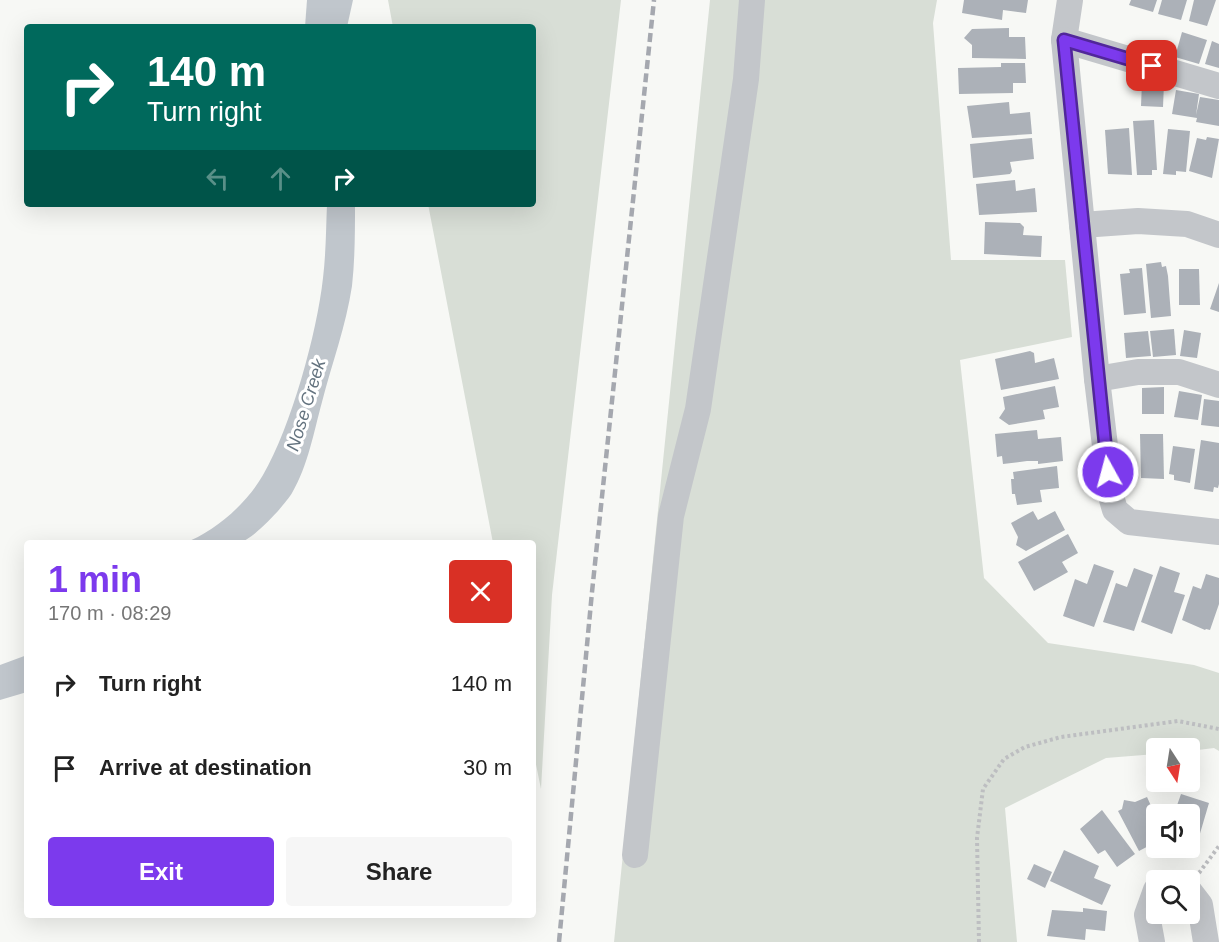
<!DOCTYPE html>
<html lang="en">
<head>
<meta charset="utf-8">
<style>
  :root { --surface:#fff; --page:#f6f6f6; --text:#222; --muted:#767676; --accent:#7c3aed }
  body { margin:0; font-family:Helvetica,sans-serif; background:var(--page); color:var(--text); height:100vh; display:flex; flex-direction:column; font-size:22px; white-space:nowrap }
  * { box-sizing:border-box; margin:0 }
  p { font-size:20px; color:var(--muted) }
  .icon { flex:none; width:33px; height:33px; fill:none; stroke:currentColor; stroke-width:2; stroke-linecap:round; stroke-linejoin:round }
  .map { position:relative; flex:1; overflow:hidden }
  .sheet { position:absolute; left:24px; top:540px; width:512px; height:378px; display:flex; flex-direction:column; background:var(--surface); border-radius:6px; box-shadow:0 6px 24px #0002 }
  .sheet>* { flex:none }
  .banner { position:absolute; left:24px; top:24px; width:512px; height:183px; border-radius:6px; box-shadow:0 6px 24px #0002; background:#00695c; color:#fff; overflow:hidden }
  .needle { width:39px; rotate:168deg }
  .controls { position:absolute; left:1146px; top:738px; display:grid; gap:12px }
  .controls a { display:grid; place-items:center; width:54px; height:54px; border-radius:6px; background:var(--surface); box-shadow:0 6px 24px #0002; font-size:30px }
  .pin { position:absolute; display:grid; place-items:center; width:51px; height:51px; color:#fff; margin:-26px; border-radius:12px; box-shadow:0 3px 9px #0006 }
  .me { position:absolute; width:66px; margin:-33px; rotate:353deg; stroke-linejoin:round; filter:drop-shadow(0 0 4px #0008) }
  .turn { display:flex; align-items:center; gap:21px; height:126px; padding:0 24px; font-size:27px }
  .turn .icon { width:78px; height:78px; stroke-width:2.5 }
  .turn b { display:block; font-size:42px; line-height:51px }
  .lanes { display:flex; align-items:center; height:57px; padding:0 24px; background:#0003; justify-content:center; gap:30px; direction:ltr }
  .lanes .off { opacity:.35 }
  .round { display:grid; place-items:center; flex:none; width:63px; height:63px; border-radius:6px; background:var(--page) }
  .overview { display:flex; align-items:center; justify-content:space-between; height:102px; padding:0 24px }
  h1 { font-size:36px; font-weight:600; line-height:45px; color:var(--accent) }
  .primary-button { display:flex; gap:12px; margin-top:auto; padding:12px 24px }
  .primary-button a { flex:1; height:69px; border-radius:6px; background:var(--accent); color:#fff; font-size:24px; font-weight:600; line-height:69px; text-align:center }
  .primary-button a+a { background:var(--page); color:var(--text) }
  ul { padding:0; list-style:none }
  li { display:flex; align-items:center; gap:18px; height:84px; padding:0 24px }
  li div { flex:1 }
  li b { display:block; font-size:22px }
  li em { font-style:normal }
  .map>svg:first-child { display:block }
  .green { fill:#d8ded6 }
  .water { fill:#c0c6cc }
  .building { fill:#acb1b8 }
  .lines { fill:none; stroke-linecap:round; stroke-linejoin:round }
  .path { stroke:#bdbec1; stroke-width:4; stroke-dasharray:3 3; stroke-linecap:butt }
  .minor { stroke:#c3c6ca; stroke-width:26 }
  .rail { stroke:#a5a8af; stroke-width:4.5; stroke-dasharray:9 4.5; stroke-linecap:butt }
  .route-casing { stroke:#51269a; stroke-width:15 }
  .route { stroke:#7c3aed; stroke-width:10 }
  .labels { text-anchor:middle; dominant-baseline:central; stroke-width:6; stroke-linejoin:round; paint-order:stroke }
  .water-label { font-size:18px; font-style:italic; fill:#64737f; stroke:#fff }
</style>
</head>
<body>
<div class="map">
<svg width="1219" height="942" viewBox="0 0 1219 942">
  <rect width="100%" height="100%" fill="#f7f8f5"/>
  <!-- green -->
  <g class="green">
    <polygon points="388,0 621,0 552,595 541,789 532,745 532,543 493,543 428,204 532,204 532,27 393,27"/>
    <polygon points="710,0 937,0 933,23 951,260 1065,260 1072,337 960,360 984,578 1048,643 1194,665 1219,673 1219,751 1214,748 1190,751 1190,748 1156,748 1156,754 1106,758 1005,808 1017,942 614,942"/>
  </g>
  <!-- water -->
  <g class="water">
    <polygon points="307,0 353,0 347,27 305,27"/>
    <path d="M327,204H355C355,231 355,259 352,286C346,326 332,363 322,402C314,431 308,466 292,493C284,506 254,539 239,543C225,547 200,543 184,543C215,532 247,503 263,475C291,427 317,333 323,278C326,253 326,228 327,204Z"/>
    <polygon points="27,655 27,692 0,700 0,665"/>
  </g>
  <!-- building -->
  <g class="building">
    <polygon points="964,0 1028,0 1026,13 1003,10 1002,20 962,13"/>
    <polygon points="1131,0 1157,0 1153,12 1129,5"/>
    <polygon points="1162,0 1187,0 1181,20 1158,14"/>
    <polygon points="1194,0 1216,0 1207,26 1189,21"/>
    <polygon points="1009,28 1009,37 1025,37 1026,59 972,58 972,45 964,38 972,29"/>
    <polygon points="1182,32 1207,40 1199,64 1175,57"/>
    <polygon points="1212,41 1219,44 1219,68 1205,64"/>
    <polygon points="1001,63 1025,63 1026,83 1013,83 1013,93 959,94 958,68 1001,67"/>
    <polygon points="1142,82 1164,83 1163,107 1141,106"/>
    <polygon points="1176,90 1199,94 1196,115 1200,97 1219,100 1219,126 1196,122 1197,118 1172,114"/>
    <polygon points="1009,102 1010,114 1030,112 1032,134 972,138 967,106"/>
    <polygon points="1154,120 1157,170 1152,170 1152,175 1137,175 1133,121"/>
    <polygon points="1129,128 1132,175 1108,174 1105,130"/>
    <polygon points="1168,129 1190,131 1186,172 1176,171 1176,175 1163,174"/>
    <polygon points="1207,137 1219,139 1212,178 1189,171 1197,138 1206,140"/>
    <polygon points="1032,138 1034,159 1010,162 1012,171 1010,174 973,178 970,144"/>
    <polygon points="1015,180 1016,191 1035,188 1037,212 979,215 976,184"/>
    <polygon points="985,222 1020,223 1024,227 1023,235 1042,236 1041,257 984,254"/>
    <polygon points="1161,262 1162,267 1166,266 1168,276 1171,316 1151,318 1146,264"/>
    <polygon points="1142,268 1146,313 1124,315 1120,274 1130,273 1129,269"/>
    <polygon points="1179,269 1199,269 1200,305 1179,305"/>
    <polygon points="1219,283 1219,312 1210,309"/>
    <polygon points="1174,329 1176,355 1153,357 1150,331"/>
    <polygon points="1184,330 1201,333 1197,358 1180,356"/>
    <polygon points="1148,331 1151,356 1126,358 1124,333"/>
    <polygon points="1030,351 1034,353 1035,363 1054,358 1059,379 1001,390 995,359"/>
    <polygon points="1055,386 1059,407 1043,410 1045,419 1009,425 999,418 1005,409 1003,397"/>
    <polygon points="1164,387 1164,414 1142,414 1142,388"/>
    <polygon points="1179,391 1202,395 1198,420 1174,417"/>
    <polygon points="1204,399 1219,401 1219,427 1201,425"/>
    <polygon points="1037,430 1038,439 1061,437 1063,461 1038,464 1038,461 1027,461 1003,464 1002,456 997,457 995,434"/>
    <polygon points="1140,434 1163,434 1164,479 1141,478"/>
    <polygon points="1201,440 1219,443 1219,484 1218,488 1214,487 1213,492 1194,489"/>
    <polygon points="1173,446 1195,449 1190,483 1174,480 1174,475 1169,474"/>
    <polygon points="1057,466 1059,488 1040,490 1042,502 1017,505 1015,494 1012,494 1011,479 1014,479 1013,472"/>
    <polygon points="1033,511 1038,520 1055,511 1065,530 1026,551 1016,545 1018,537 1011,523"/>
    <polygon points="1068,534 1078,553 1062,562 1068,572 1034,591 1018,562"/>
    <polygon points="1094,564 1114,571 1094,627 1063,616 1075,579 1087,584"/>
    <polygon points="1160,566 1180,573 1174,592 1185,595 1172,634 1141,622"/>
    <polygon points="1134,568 1153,575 1134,631 1103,622 1116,583 1127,587"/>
    <polygon points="1206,574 1219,578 1219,604 1210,630 1206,629 1205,630 1182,620 1193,586 1201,589"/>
    <polygon points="1181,794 1209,803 1196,847 1190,845 1190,814 1174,814"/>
    <polygon points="1147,797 1156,817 1156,821 1150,824 1156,842 1139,851 1118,811 1122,809 1124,800 1135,802"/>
    <polygon points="1102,810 1135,854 1117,867 1105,850 1098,854 1080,829"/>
    <polygon points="1064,850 1099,866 1094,878 1111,885 1102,905 1050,881"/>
    <polygon points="1034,864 1052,872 1045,888 1027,879"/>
    <polygon points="1083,908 1107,911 1105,931 1086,929 1085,940 1047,936 1052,910 1083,912"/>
  </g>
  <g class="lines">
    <!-- path -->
    <g class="path">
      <polyline points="1199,873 1219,846"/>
      <polyline points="979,942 977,838 983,789 1004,759 1025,747 1061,737 1178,721 1219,729"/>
    </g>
    <!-- minor -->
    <g class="minor">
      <polyline points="1070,0 1064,40 1097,379 1111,496 1115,510 1129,522 1219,532"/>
      <polyline points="1064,40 1219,86"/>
      <polyline points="1082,225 1138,221 1187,224 1219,235"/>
      <polyline points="1097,379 1138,372 1179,372 1219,385"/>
      <polyline points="635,855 671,516 698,409 746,79 752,0"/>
      <polyline points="1190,892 1200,905 1206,942"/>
      <polyline points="1152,942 1147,915 1156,890"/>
    </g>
    <!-- rail -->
    <polyline class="rail" points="559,942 592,592 654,0"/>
  </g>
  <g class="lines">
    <!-- route casing -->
    <g class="route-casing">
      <polyline id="route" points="1108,472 1064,40 1152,66"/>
    </g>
    <!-- route -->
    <use href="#route" class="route"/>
  </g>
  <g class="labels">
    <!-- water labels -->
    <g class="water-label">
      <text transform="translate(306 405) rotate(-73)">Nose Creek</text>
    </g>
  </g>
</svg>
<div class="controls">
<a><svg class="needle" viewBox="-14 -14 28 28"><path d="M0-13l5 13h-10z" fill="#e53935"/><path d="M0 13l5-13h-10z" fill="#767676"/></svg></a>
<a><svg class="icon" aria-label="sound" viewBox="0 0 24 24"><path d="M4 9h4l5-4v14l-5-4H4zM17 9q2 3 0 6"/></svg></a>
<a><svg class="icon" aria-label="search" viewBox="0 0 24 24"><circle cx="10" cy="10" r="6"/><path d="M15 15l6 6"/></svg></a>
</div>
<div class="pin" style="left:1152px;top:66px;background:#d93025"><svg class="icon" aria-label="arrive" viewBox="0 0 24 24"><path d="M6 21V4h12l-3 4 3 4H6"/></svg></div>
<svg class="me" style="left:1108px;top:472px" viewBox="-20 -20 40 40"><circle r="17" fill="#7c3aed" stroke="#fff" stroke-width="3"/><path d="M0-11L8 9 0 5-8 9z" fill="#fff"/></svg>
<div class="banner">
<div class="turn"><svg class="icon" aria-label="right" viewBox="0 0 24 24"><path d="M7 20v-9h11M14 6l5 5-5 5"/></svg><div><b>140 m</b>Turn right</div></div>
<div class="lanes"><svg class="icon off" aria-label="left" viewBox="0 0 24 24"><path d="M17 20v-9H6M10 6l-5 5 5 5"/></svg><svg class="icon off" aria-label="ahead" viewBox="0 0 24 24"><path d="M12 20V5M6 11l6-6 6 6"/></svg><svg class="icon" aria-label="right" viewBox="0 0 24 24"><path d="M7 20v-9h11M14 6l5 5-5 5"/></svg></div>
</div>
<section class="sheet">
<div class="overview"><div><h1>1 min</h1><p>170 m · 08:29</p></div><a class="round" style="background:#d93025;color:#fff"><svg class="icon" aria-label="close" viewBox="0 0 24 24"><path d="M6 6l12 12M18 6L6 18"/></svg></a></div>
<ul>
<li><svg class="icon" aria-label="right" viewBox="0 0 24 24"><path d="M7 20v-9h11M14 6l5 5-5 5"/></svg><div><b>Turn right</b></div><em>140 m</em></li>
<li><svg class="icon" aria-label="arrive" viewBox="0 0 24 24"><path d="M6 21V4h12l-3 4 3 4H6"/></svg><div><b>Arrive at destination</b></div><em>30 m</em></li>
</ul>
<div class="primary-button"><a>Exit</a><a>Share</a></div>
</section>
</div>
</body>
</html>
